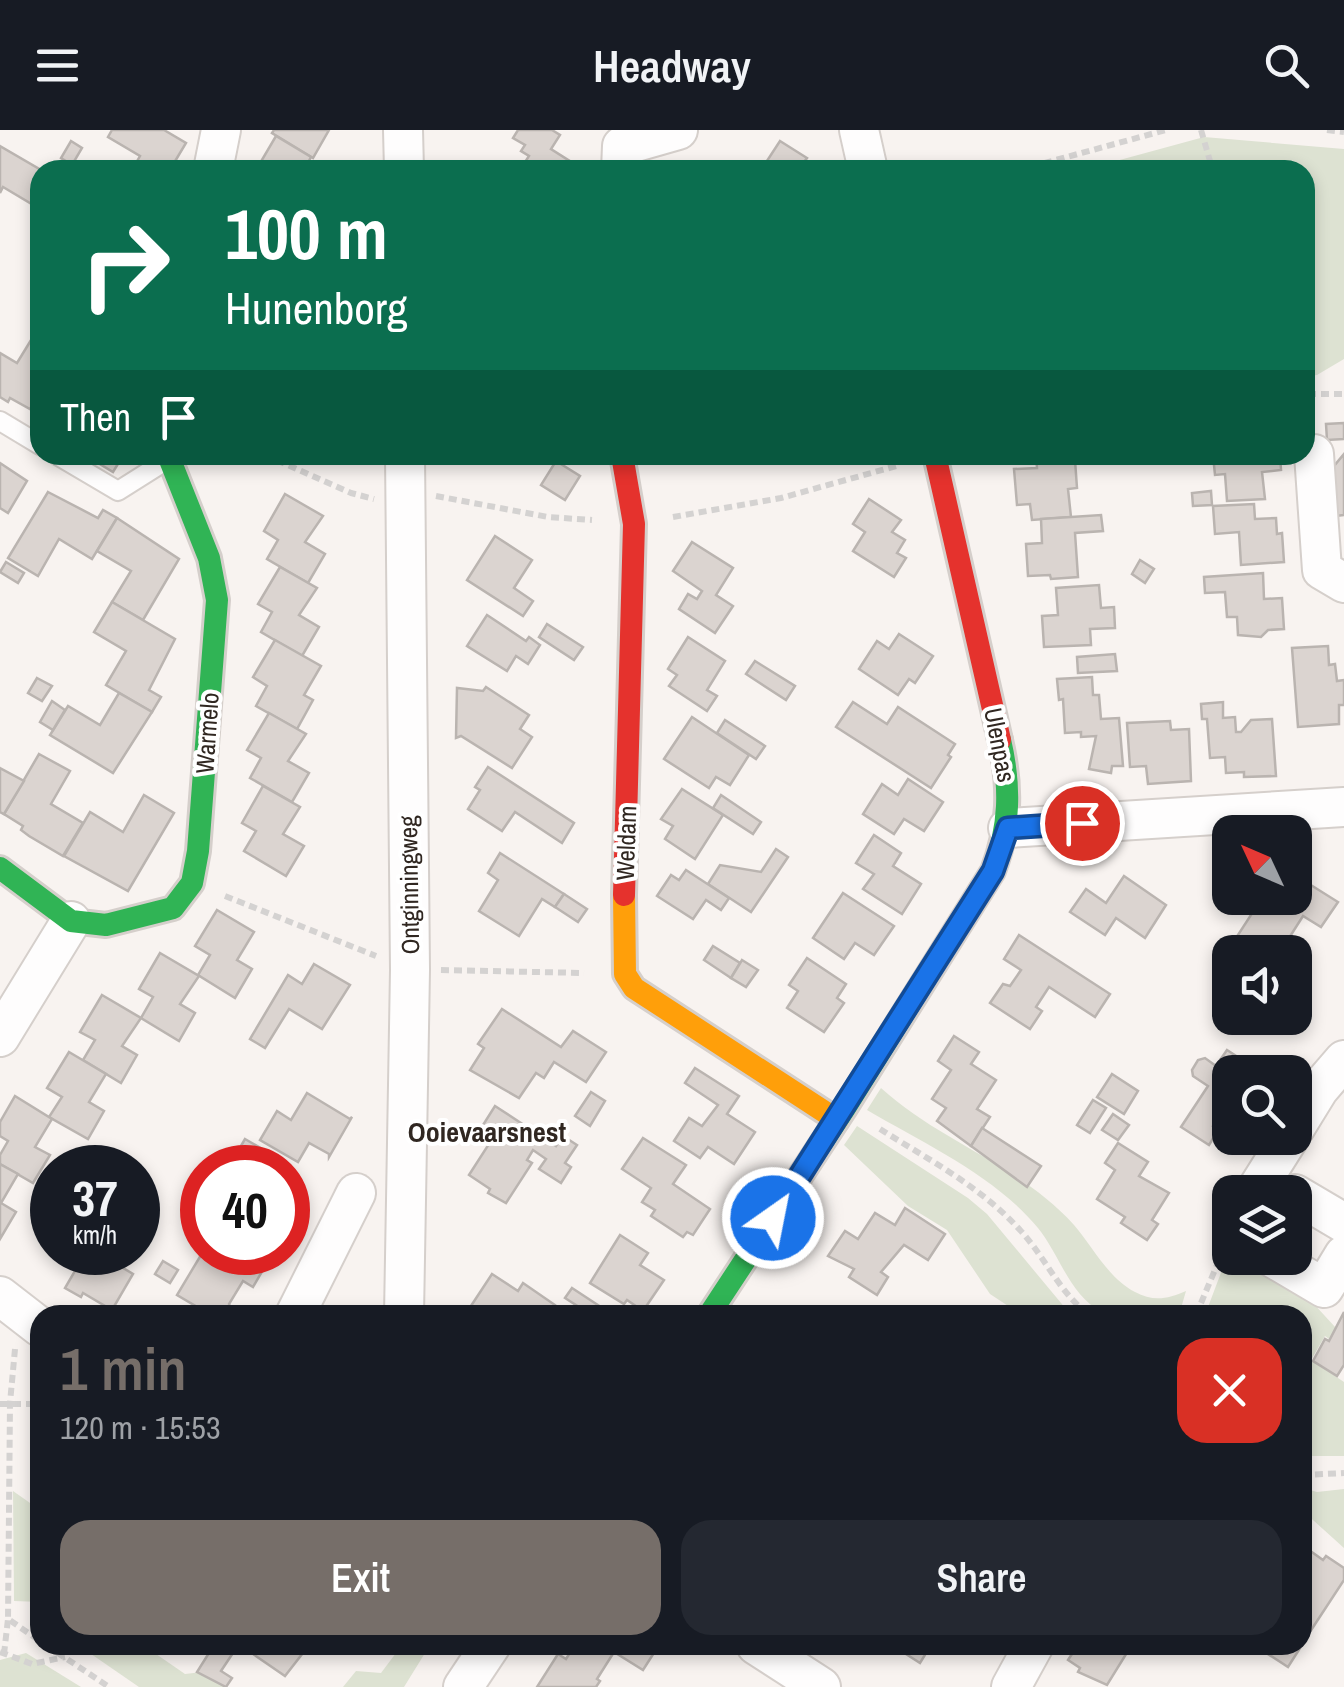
<!DOCTYPE html>
<html lang="en">
<head>
<meta charset="utf-8">
<style>
  :root { --surface:#171b24; --page:#242831; --text:#f1f3f6; --muted:#9ea1a6; --accent:#766e69 }
  body { margin:0; font-family:"Archivo Narrow",sans-serif; background:var(--page); color:var(--text); height:100vh; display:flex; flex-direction:column; font-size:38px; white-space:nowrap }
  * { box-sizing:border-box; margin:0 }
  p { font-size:32px; color:var(--muted) }
  .icon { flex:none; width:55px; height:55px; fill:none; stroke:currentColor; stroke-width:2; stroke-linecap:round; stroke-linejoin:round }
  .map { position:relative; flex:1; overflow:hidden }
  .side { position:absolute; left:30px; top:1175px; width:1282px; height:350px; display:flex; flex-direction:column; background:var(--surface); border-radius:30px; box-shadow:0 5px 15px #0003 }
  .side>* { flex:none }
  .banner { position:absolute; left:30px; top:30px; width:1285px; height:305px; border-radius:30px; box-shadow:0 5px 15px #0003; background:#0b6e4f; color:#fff; overflow:hidden }
  .needle { width:65px; rotate:314deg }
  .fabs { position:absolute; left:1212px; top:685px; display:grid; gap:20px }
  .fabs a { display:grid; place-items:center; width:100px; height:100px; border-radius:20px; background:var(--surface); box-shadow:0 5px 15px #0003; font-size:50px }
  .speed { position:absolute; left:30px; top:1015px; display:flex; gap:20px; font-size:50px; font-weight:700; text-align:center }
  .speed>* { display:grid; place-content:center; width:130px; height:130px; border-radius:50%; background:var(--surface); box-shadow:0 5px 15px #0003; line-height:1 }
  .speed small { font-size:25px; font-weight:400 }
  .speed .limit { border:15px solid #d22; background:#fff; color:#111 }
  .pin { position:absolute; display:grid; place-items:center; width:85px; height:85px; color:#fff; margin:-42px; border:5px solid #fff; border-radius:50%; box-shadow:0 2px 10px #0007 }
  .me { position:absolute; width:110px; margin:-55px; rotate:33deg; stroke-linejoin:round; filter:drop-shadow(0 0 8px #0008) }
  .turn { display:flex; align-items:center; gap:35px; height:210px; padding:0 30px; font-size:45px }
  .turn .icon { width:130px; height:130px; stroke-width:2.5 }
  .turn b { display:block; font-size:70px; line-height:85px }
  .then { display:flex; align-items:center; height:95px; padding:0 30px; background:#0003; gap:20px; font-size:38px }
  .round { display:grid; place-items:center; flex:none; width:105px; height:105px; border-radius:30px; background:var(--page) }
  .overview { display:flex; align-items:center; justify-content:space-between; height:170px; padding:0 30px }
  h1 { font-size:60px; font-weight:600; line-height:75px; color:var(--accent) }
  .button { display:flex; gap:20px; margin-top:auto; padding:20px 30px }
  .button a { flex:1; height:115px; border-radius:30px; background:var(--accent); color:#fff; font-size:40px; font-weight:600; line-height:115px; text-align:center }
  .button a+a { background:var(--page); color:var(--text) }
  header { display:flex; justify-content:space-between; align-items:center; height:130px; padding:0 30px; background:var(--surface); font-size:45px; font-weight:600 }
  .map>svg:first-child { display:block }
  .green { fill:#dde2d2 }
  .building { fill:#dbd4d0; stroke:#bab4b0; stroke-width:2.5 }
  .lines { fill:none; stroke-linecap:round; stroke-linejoin:round }
  .lane-casing { stroke:#d5cfcb; stroke-width:22 }
  .street-casing { stroke:#d5cfcb; stroke-width:42 }
  .fast-casing { stroke:#d5cfcb; stroke-width:28 }
  .slow-casing { stroke:#d5cfcb; stroke-width:28 }
  .jam-casing { stroke:#d5cfcb; stroke-width:28 }
  .path { stroke:#d4d2d1; stroke-width:6; stroke-dasharray:8 5; stroke-linecap:butt }
  .lane { stroke:#fefdfd; stroke-width:18 }
  .street { stroke:#fefdfd; stroke-width:38 }
  .fast { stroke:#30b455; stroke-width:22 }
  .slow { stroke:#ff9f0a; stroke-width:22 }
  .jam { stroke:#e5322d; stroke-width:22 }
  .route-casing { stroke:#114b97; stroke-width:25 }
  .route { stroke:#1a73e8; stroke-width:18 }
  .labels { text-anchor:middle; dominant-baseline:central; stroke-width:8; stroke-linejoin:round; paint-order:stroke }
  .street-label { font-size:25px; fill:#302721; stroke:#fff }
  .neighbourhood-label { font-size:28px; font-weight:bold; fill:#302721; stroke:#fff }
</style>
</head>
<body>
<header><svg class="icon" aria-label="menu" viewBox="0 0 24 24"><path d="M4 6h16M4 12h16M4 18h16"/></svg>Headway<svg class="icon" aria-label="search" viewBox="0 0 24 24"><circle cx="10" cy="10" r="6"/><path d="M15 15l6 6"/></svg></header>
<div class="map">
<svg width="1344" height="1557" viewBox="0 0 1344 1557">
  <rect width="100%" height="100%" fill="#f8f3f0"/>
  <!-- green -->
  <g class="green">
    <polygon points="1204,7 1344,19 1344,229 1317,245 1305,247 1305,40 1083,40"/>
    <path d="M881,958C940,1012 1019,1034 1074,1095C1093,1117 1108,1148 1135,1162C1153,1172 1168,1169 1186,1161L1179,1185C1162,1185 1116,1190 1103,1183C1069,1165 1060,1125 1038,1098C994,1045 925,1014 867,980Z"/>
    <polygon points="857,996 968,1068 987,1084 1071,1185 1022,1185 990,1164 947,1100 908,1076 844,1015"/>
    <polygon points="1232,1128 1242,1128 1301,1160 1336,1198 1329,1209 1325,1206 1311,1230 1344,1252 1344,1326 1303,1326 1302,1185 1205,1185 1222,1140"/>
    <polygon points="1303,1358 1317,1362 1344,1359 1344,1418 1303,1381"/>
    <polygon points="13,1361 40,1380 40,1472 14,1471"/>
    <polygon points="78,1515 143,1515 185,1544 202,1542 225,1557 139,1557"/>
    <polygon points="402,1515 430,1515 404,1557 343,1557 356,1541 381,1543"/>
    <polygon points="26,1523 81,1557 0,1557 0,1530"/>
  </g>
  <!-- building -->
  <g class="building">
    <polygon points="112,0 164,0 186,13 174,33 179,35 176,40 132,40 140,26 108,7"/>
    <polygon points="274,0 329,0 313,28 272,3"/>
    <polygon points="518,0 552,0 560,5 551,19 576,35 573,40 520,40 529,26 521,21 525,15 513,8"/>
    <polygon points="276,6 311,27 304,40 256,40"/>
    <polygon points="71,11 82,18 72,35 61,28"/>
    <polygon points="780,11 807,28 801,36 807,40 761,40"/>
    <polygon points="0,16 41,40 40,68 35,76 3,57 0,63"/>
    <polygon points="36,202 40,204 40,263 30,279 10,268 8,272 0,267 0,223 17,233"/>
    <polygon points="1344,293 1344,309 1327,310 1326,294"/>
    <polygon points="1344,324 1344,385 1335,386 1329,342"/>
    <polygon points="85,325 114,325 121,329 113,342"/>
    <polygon points="1036,325 1089,325 1090,328 1075,330 1077,358 1068,359 1071,387 1032,390 1030,374 1017,375 1014,339 1037,338"/>
    <polygon points="1213,325 1280,325 1281,340 1262,342 1265,369 1227,371 1225,344 1215,345"/>
    <polygon points="556,331 580,346 565,370 541,355"/>
    <polygon points="0,333 27,351 8,383 0,378"/>
    <polygon points="1211,361 1212,375 1193,376 1192,363"/>
    <polygon points="48,362 98,388 103,380 117,388 92,429 59,409 38,446 8,428"/>
    <polygon points="285,364 323,386 305,412 325,424 308,453 267,429 278,410 264,401"/>
    <polygon points="869,369 901,390 892,402 905,410 897,423 906,428 894,447 853,421 865,402 853,394"/>
    <polygon points="1254,374 1255,389 1276,388 1277,404 1282,403 1284,432 1241,435 1239,402 1215,404 1213,376"/>
    <polygon points="1101,385 1103,401 1075,403 1078,447 1051,449 1050,445 1028,446 1026,414 1042,413 1041,389"/>
    <polygon points="117,388 179,429 143,490 112,472 131,441 97,421"/>
    <polygon points="495,406 532,430 514,458 533,471 523,486 467,450"/>
    <polygon points="692,412 733,438 716,465 733,476 715,503 679,479 688,464 697,469 702,461 673,441"/>
    <polygon points="1140,430 1154,439 1145,453 1132,444"/>
    <polygon points="6,432 24,443 18,453 0,442"/>
    <polygon points="280,437 317,458 299,485 319,497 302,526 261,502 272,482 258,474"/>
    <polygon points="1263,443 1264,469 1282,468 1284,499 1268,500 1261,507 1238,505 1237,487 1227,487 1225,462 1205,463 1204,447"/>
    <polygon points="1099,455 1101,478 1114,477 1115,498 1090,499 1091,515 1044,517 1042,486 1058,485 1056,458"/>
    <polygon points="112,472 175,509 149,560 161,567 152,582 106,555 126,521 94,502"/>
    <polygon points="487,485 526,511 529,507 540,515 528,534 516,526 507,541 467,516"/>
    <polygon points="547,494 583,517 574,530 539,507"/>
    <polygon points="899,504 933,526 915,553 909,549 898,565 859,539 877,511 889,519"/>
    <polygon points="688,507 725,531 707,560 717,566 707,581 669,556 677,545 668,539"/>
    <polygon points="275,510 321,536 304,565 313,570 297,599 256,576 267,556 253,547"/>
    <polygon points="1328,516 1329,535 1335,534 1337,551 1344,550 1344,575 1339,575 1339,594 1298,597 1292,518"/>
    <polygon points="1115,524 1117,541 1078,543 1077,527"/>
    <polygon points="755,531 795,556 786,570 746,544"/>
    <polygon points="1092,547 1093,565 1099,565 1101,589 1119,588 1123,636 1112,636 1111,643 1089,639 1096,606 1081,607 1081,602 1065,603 1063,569 1059,570 1057,549"/>
    <polygon points="37,548 52,556 42,571 28,563"/>
    <polygon points="486,557 529,585 520,599 532,607 512,638 461,606 456,608 457,558 483,561"/>
    <polygon points="119,563 152,582 113,643 50,605 68,576 100,595"/>
    <polygon points="52,571 65,580 53,600 40,592"/>
    <polygon points="853,572 887,594 898,577 955,614 948,625 951,627 931,658 836,597"/>
    <polygon points="1223,572 1223,588 1235,587 1236,602 1241,602 1251,590 1272,589 1276,646 1244,647 1244,642 1226,643 1225,627 1210,628 1207,589 1202,589 1201,574"/>
    <polygon points="269,583 306,604 288,631 309,643 292,672 250,648 261,628 247,620"/>
    <polygon points="692,587 749,625 730,655 716,647 709,658 664,629"/>
    <polygon points="725,590 765,616 756,629 717,603"/>
    <polygon points="1170,591 1171,600 1189,599 1191,651 1148,654 1146,636 1130,637 1127,593"/>
    <polygon points="39,624 70,641 51,674 83,693 63,726 29,706 21,700 23,696 4,684"/>
    <polygon points="488,637 574,693 562,713 515,682 502,701 468,679 480,660 475,657"/>
    <polygon points="0,638 24,651 4,684 0,682"/>
    <polygon points="908,649 943,672 924,701 904,689 894,704 863,684 882,654 898,665"/>
    <polygon points="263,656 300,677 283,704 304,716 286,746 244,721 256,701 242,693"/>
    <polygon points="682,659 723,685 695,729 665,709 673,696 661,689"/>
    <polygon points="144,665 174,683 128,761 64,726 90,682 123,702"/>
    <polygon points="721,665 761,692 753,704 713,678"/>
    <polygon points="874,705 901,723 893,736 921,754 902,784 863,759 874,744 856,733"/>
    <polygon points="776,719 788,727 751,782 708,754 720,735 761,742"/>
    <polygon points="500,723 564,764 555,777 542,769 519,806 479,781 498,750 488,743"/>
    <polygon points="686,740 729,768 721,780 706,770 693,789 657,766 671,745 679,750"/>
    <polygon points="1124,746 1166,775 1145,808 1116,788 1105,805 1070,782 1086,759 1106,773"/>
    <polygon points="1306,752 1338,772 1321,797 1303,786 1289,808 1294,822 1252,822 1234,811 1262,768 1288,768 1294,771"/>
    <polygon points="843,763 894,796 874,825 855,813 844,829 813,808"/>
    <polygon points="564,764 587,779 578,792 555,777"/>
    <polygon points="217,780 254,802 237,830 252,839 235,868 198,845 210,825 195,816"/>
    <polygon points="1019,805 1110,864 1095,887 1049,857 1036,877 1042,881 1030,899 990,873 1003,854 1010,856 1021,840 1004,829"/>
    <polygon points="713,816 740,833 731,848 704,830"/>
    <polygon points="160,823 199,846 180,874 195,883 179,911 141,888 153,867 139,859"/>
    <polygon points="807,828 846,854 837,868 844,873 824,902 787,878 798,861 789,855"/>
    <polygon points="742,830 758,840 746,857 731,848"/>
    <polygon points="314,834 350,855 322,899 289,879 265,918 250,909 288,845 302,854"/>
    <polygon points="102,865 141,888 122,916 137,925 121,953 83,930 95,910 80,902"/>
    <polygon points="502,879 561,917 573,901 606,922 586,952 554,932 544,948 536,943 519,968 470,940 484,918 478,914"/>
    <polygon points="954,906 979,922 971,934 996,950 977,979 990,987 971,1016 937,991 946,978 932,969 951,940 938,931"/>
    <polygon points="1227,920 1261,942 1230,942 1230,970 1213,996 1219,999 1209,1015 1181,997 1208,956 1193,946 1192,940 1198,930 1205,928 1216,936"/>
    <polygon points="69,922 106,944 89,972 104,981 88,1009 49,987 62,967 47,958"/>
    <polygon points="695,938 739,966 727,984 755,1002 734,1034 708,1017 700,1028 674,1011 689,988 702,996 718,975 685,953"/>
    <polygon points="1112,944 1138,961 1124,984 1097,967"/>
    <polygon points="591,962 605,971 590,996 575,986"/>
    <polygon points="307,963 350,989 352,987 329,1027 329,1024 309,1013 298,1032 260,1010 277,981 291,990"/>
    <polygon points="15,966 52,989 35,1017 50,1025 33,1053 0,1034 0,1025 8,1011 0,1006 0,992"/>
    <polygon points="1093,970 1106,978 1090,1003 1077,995"/>
    <polygon points="495,976 556,1016 563,1006 577,1015 565,1033 571,1037 561,1053 539,1039 546,1029 533,1020 527,1030 532,1033 506,1073 488,1063 490,1059 469,1045 489,1014 476,1006"/>
    <polygon points="1113,984 1129,995 1118,1010 1102,1000"/>
    <polygon points="982,998 1041,1036 1027,1057 971,1016"/>
    <polygon points="643,1008 686,1035 673,1054 710,1079 693,1105 687,1102 683,1107 651,1086 655,1080 642,1072 651,1058 622,1039"/>
    <polygon points="245,1009 290,1035 288,1040 228,1038"/>
    <polygon points="1118,1013 1148,1032 1139,1046 1169,1063 1152,1090 1158,1094 1147,1110 1121,1093 1125,1087 1097,1069 1115,1040 1105,1033"/>
    <polygon points="0,1034 18,1044 1,1073 16,1082 0,1109"/>
    <polygon points="905,1078 945,1104 928,1130 904,1115 881,1142 888,1147 877,1165 849,1147 854,1139 828,1126 845,1101 858,1109 875,1083 895,1095"/>
    <polygon points="620,1105 648,1123 640,1135 664,1150 643,1181 627,1170 624,1174 590,1153"/>
    <polygon points="86,1122 97,1122 133,1144 112,1180 83,1163 81,1167 65,1158"/>
    <polygon points="241,1122 250,1122 267,1133 253,1157 243,1151 229,1174 234,1185 211,1185 177,1165 201,1125 229,1142"/>
    <polygon points="163,1131 178,1140 170,1153 155,1144"/>
    <polygon points="492,1144 518,1161 523,1153 555,1175 549,1185 480,1185 472,1180 465,1185"/>
    <polygon points="572,1158 613,1185 579,1185 582,1179 565,1168"/>
    <polygon points="1344,1182 1344,1235 1337,1246 1313,1231 1325,1209 1329,1211"/>
    <polygon points="1302,1415 1323,1430 1326,1426 1344,1438 1344,1450 1302,1514"/>
    <polygon points="214,1515 232,1515 235,1520 221,1541 232,1548 226,1557 197,1542"/>
    <polygon points="240,1515 306,1515 306,1519 285,1546"/>
    <polygon points="575,1515 659,1515 643,1540 614,1522 597,1549 600,1551 596,1557 537,1557 558,1524 566,1529"/>
    <polygon points="892,1515 931,1515 920,1533"/>
    <polygon points="1078,1515 1127,1515 1124,1519 1128,1521 1107,1555 1078,1542 1080,1538 1068,1530"/>
    <polygon points="1254,1515 1302,1515 1288,1537"/>
  </g>
  <g class="lines">
    <!-- lane casing -->
    <g class="lane-casing">
      <g id="lane">
        <polyline points="0,291 40,315"/>
        <polyline points="57,325 118,361 164,332"/>
      </g>
    </g>
    <!-- street casing -->
    <g class="street-casing">
      <g id="street">
        <polyline points="403,0 404,40"/>
        <polyline points="859,0 868,40"/>
        <polyline points="213,40 221,0"/>
        <polyline points="621,40 622,16 678,0"/>
        <polyline points="1314,324 1322,440 1344,453"/>
        <polyline points="1008,698 1344,677"/>
        <polyline points="0,907 71,791"/>
        <polyline points="1295,998 1319,959 1344,930"/>
        <polyline points="1255,1062 1289,1008"/>
        <polyline points="1295,1064 1344,1093"/>
        <polyline points="1273,1128 1324,1158 1344,1125"/>
        <polyline points="0,1166 40,1197"/>
        <polyline points="295,1185 356,1063"/>
        <polyline points="404,1185 410,840 405,325"/>
        <polyline points="756,1515 821,1557"/>
        <polyline points="463,1557 491,1515"/>
        <polyline points="1011,1557 1034,1515"/>
      </g>
    </g>
    <!-- fast casing -->
    <g class="fast-casing">
      <g id="fast">
        <polyline points="0,738 71,791 106,795 173,778 192,753 198,721 217,470 209,428 168,325"/>
        <path d="M709,1185L845,978L993,741C1010,696 1011,657 1000,610"/>
      </g>
    </g>
    <!-- slow casing -->
    <g class="slow-casing">
      <polyline id="slow" points="624,765 625,844 634,858 837,990"/>
    </g>
    <!-- jam casing -->
    <g class="jam-casing">
      <g id="jam">
        <polyline points="622,325 634,394 624,765"/>
        <polyline points="935,325 1000,610"/>
      </g>
    </g>
    <!-- path -->
    <g class="path">
      <polyline points="1201,0 1210,31 1201,40"/>
      <polyline points="1327,0 1344,2"/>
      <polyline points="1019,40 1166,0"/>
      <polyline points="1305,263 1308,264 1311,293"/>
      <polyline points="1308,264 1344,264"/>
      <polyline points="265,325 351,363 374,369"/>
      <polyline points="213,327 247,325"/>
      <polyline points="436,366 548,387 592,390"/>
      <polyline points="673,387 781,368 900,335"/>
      <polyline points="225,766 376,826"/>
      <polyline points="441,840 584,843"/>
      <path d="M880,999C929,1030 980,1056 1020,1100C1045,1127 1059,1162 1089,1185"/>
      <polyline points="1196,1185 1230,1104"/>
      <polyline points="15,1219 10,1273 8,1489 40,1511"/>
      <polyline points="0,1274 40,1274"/>
      <polyline points="1302,1345 1344,1343"/>
      <polyline points="46,1515 109,1557"/>
      <polyline points="0,1522 32,1534 65,1527"/>
      <polyline points="4,1524 8,1489"/>
    </g>
    <!-- lane -->
    <use href="#lane" class="lane"/>
    <!-- street -->
    <use href="#street" class="street"/>
    <!-- fast -->
    <use href="#fast" class="fast"/>
    <!-- slow -->
    <use href="#slow" class="slow"/>
    <!-- jam -->
    <use href="#jam" class="jam"/>
  </g>
  <g class="lines">
    <!-- route casing -->
    <g class="route-casing">
      <polyline id="route" points="773,1088 993,741 1008,698 1082,693"/>
    </g>
    <!-- route -->
    <use href="#route" class="route"/>
  </g>
  <g class="labels">
    <!-- street labels -->
    <g class="street-label">
      <text transform="translate(207 603) rotate(-86)">Warmelo</text>
      <text transform="translate(1000 615) rotate(79)">Ulenpas</text>
      <text transform="translate(626 713) rotate(-88)">Weldam</text>
      <text transform="translate(409 755) rotate(-91)">Ontginningweg</text>
    </g>
    <!-- neighbourhood labels -->
    <g class="neighbourhood-label">
      <text x="487" y="1002">Ooievaarsnest</text>
    </g>
  </g>
</svg>
<div class="fabs">
<a><svg class="needle" viewBox="-14 -14 28 28"><path d="M0-13l5 13h-10z" fill="#e53935"/><path d="M0 13l5-13h-10z" fill="#9ea1a6"/></svg></a>
<a><svg class="icon" aria-label="sound" viewBox="0 0 24 24"><path d="M4 9h4l5-4v14l-5-4H4zM17 9q2 3 0 6"/></svg></a>
<a><svg class="icon" aria-label="search" viewBox="0 0 24 24"><circle cx="10" cy="10" r="6"/><path d="M15 15l6 6"/></svg></a>
<a><svg class="icon" aria-label="layers" viewBox="0 0 24 24"><path d="M12 4l9 5-9 5-9-5zM3 14l9 5 9-5"/></svg></a>
</div>
<div class="speed"><div>37<small>km/h</small></div><div class="limit">40</div></div>
<div class="pin" style="left:1082px;top:693px;background:#d93025"><svg class="icon" aria-label="arrive" viewBox="0 0 24 24"><path d="M6 21V4h12l-3 4 3 4H6"/></svg></div>
<svg class="me" style="left:773px;top:1088px" viewBox="-20 -20 40 40"><circle r="17" fill="#1a73e8" stroke="#fff" stroke-width="3"/><path d="M0-11L8 9 0 5-8 9z" fill="#fff"/></svg>
<div class="banner">
<div class="turn"><svg class="icon" aria-label="right" viewBox="0 0 24 24"><path d="M7 20v-9h11M14 6l5 5-5 5"/></svg><div><b>100 m</b>Hunenborg</div></div>
<div class="then">Then<svg class="icon" aria-label="arrive" viewBox="0 0 24 24"><path d="M6 21V4h12l-3 4 3 4H6"/></svg></div>
</div>
<section class="side">
<div class="overview"><div><h1>1 min</h1><p>120 m · 15:53</p></div><a class="round" style="background:#d93025;color:#fff"><svg class="icon" aria-label="close" viewBox="0 0 24 24"><path d="M6 6l12 12M18 6L6 18"/></svg></a></div>
<div class="button"><a>Exit</a><a>Share</a></div>
</section>
</div>
</body>
</html>
